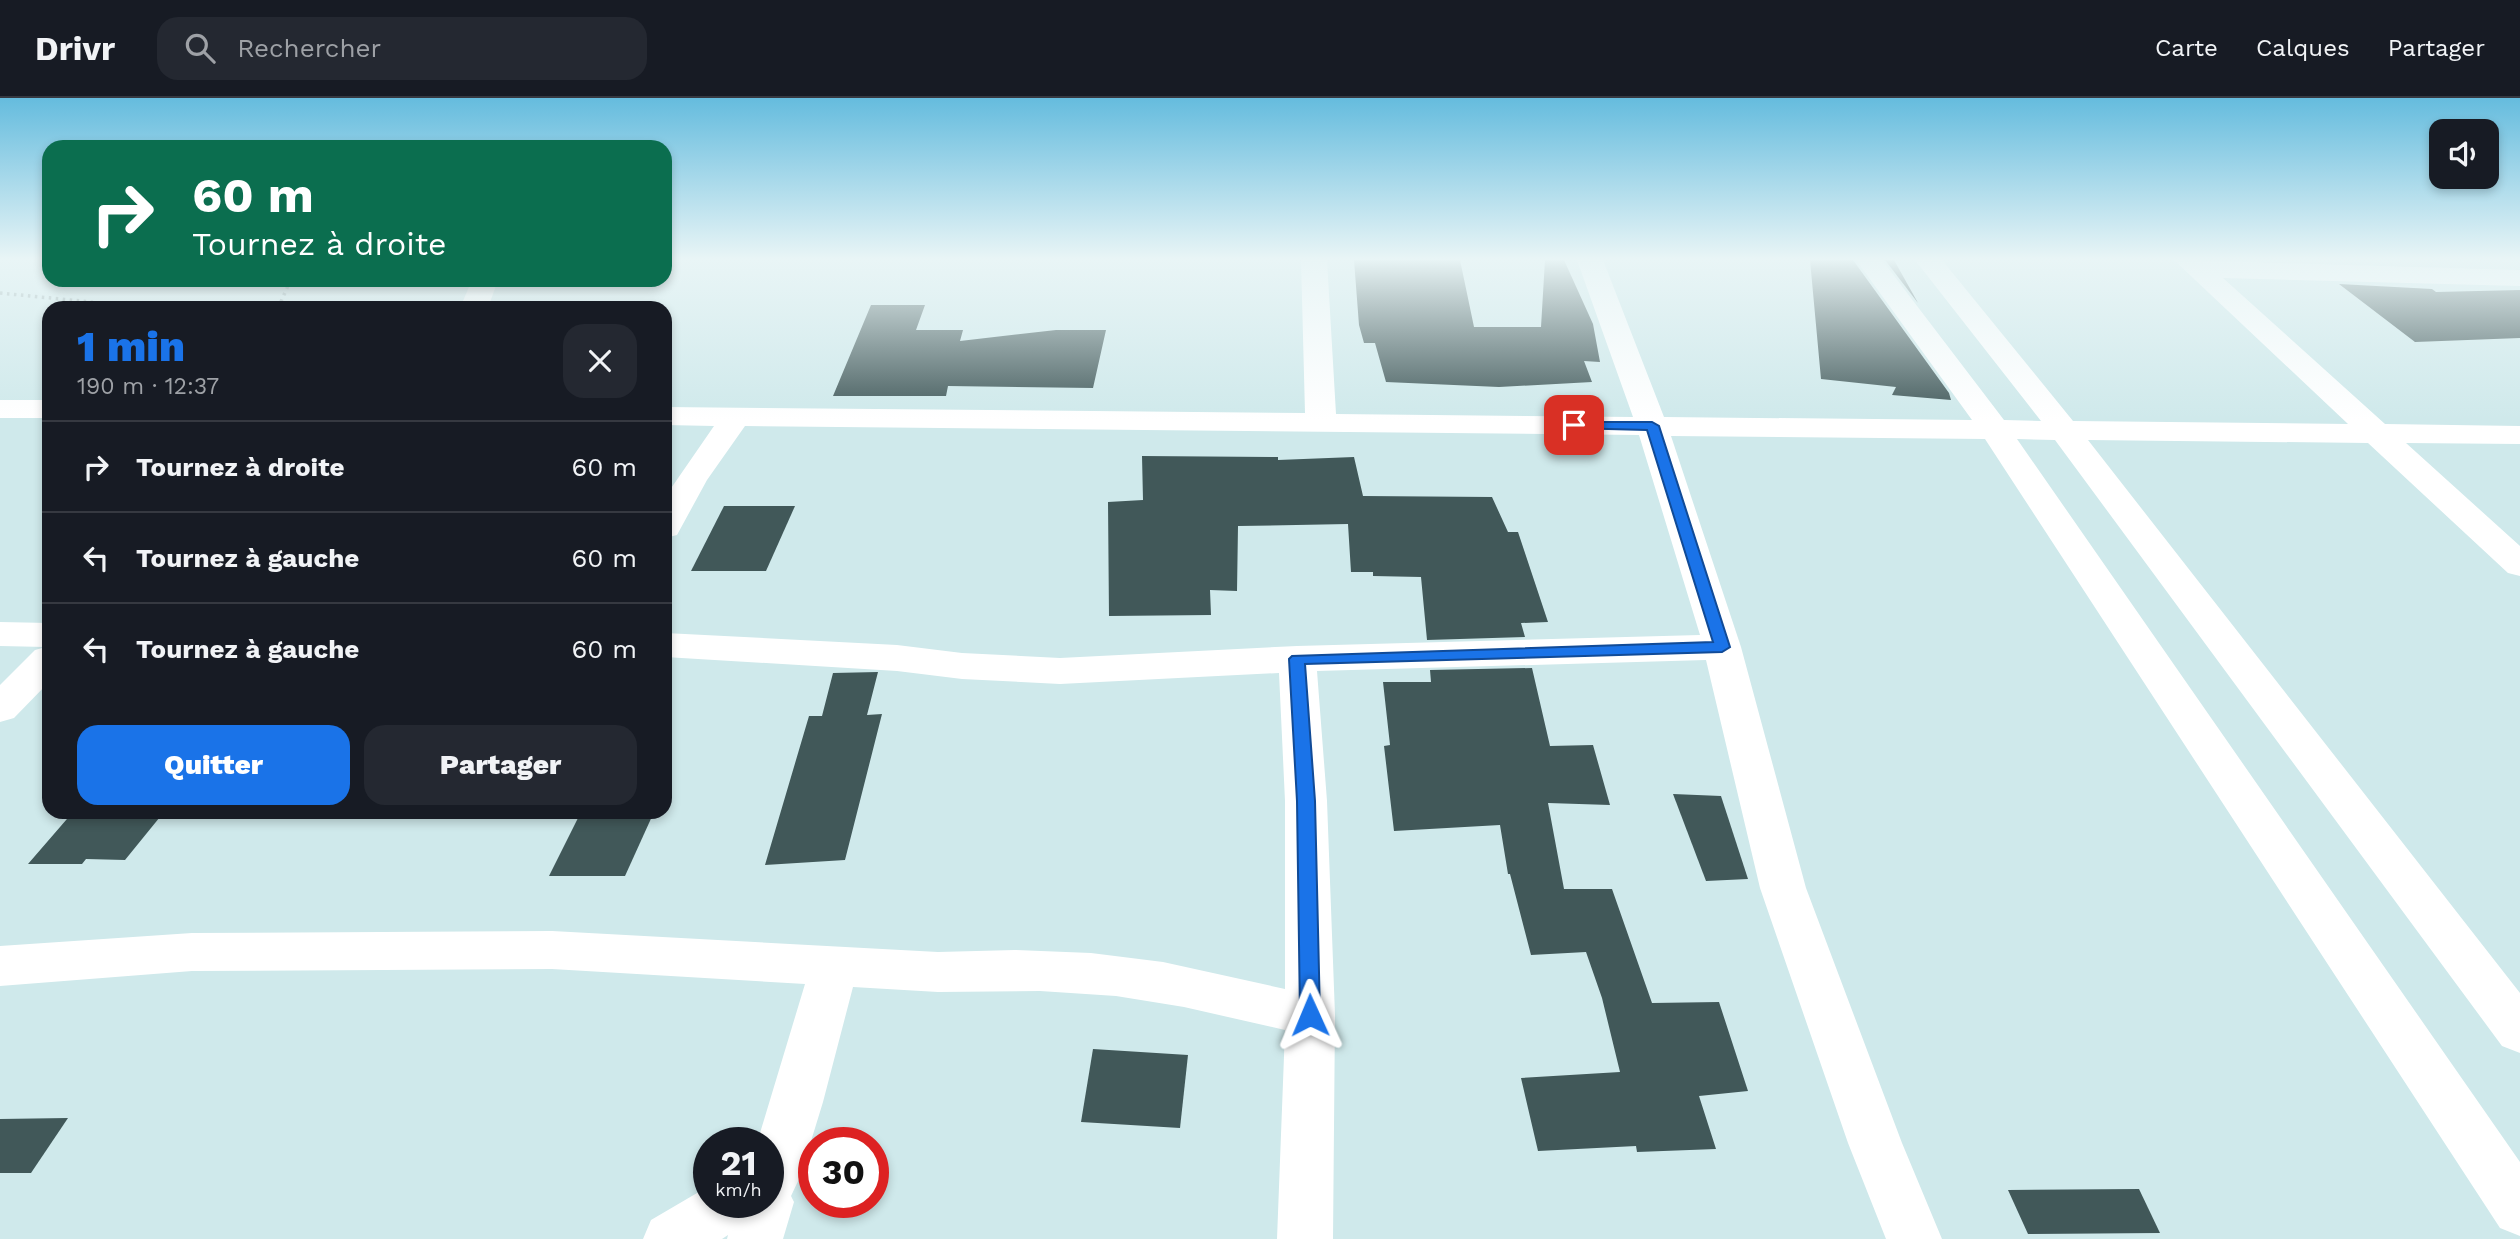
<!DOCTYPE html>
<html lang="fr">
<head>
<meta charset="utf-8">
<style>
  :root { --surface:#171b24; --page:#242831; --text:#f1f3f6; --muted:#9ea1a6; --line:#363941; --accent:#1a73e8 }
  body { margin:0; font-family:"Work Sans",sans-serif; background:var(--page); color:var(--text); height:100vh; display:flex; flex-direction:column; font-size:26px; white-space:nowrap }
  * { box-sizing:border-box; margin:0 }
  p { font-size:23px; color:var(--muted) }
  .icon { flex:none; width:38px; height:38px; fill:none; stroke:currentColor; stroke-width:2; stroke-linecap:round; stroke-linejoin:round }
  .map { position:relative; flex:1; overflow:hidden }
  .side { position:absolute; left:42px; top:203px; width:630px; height:518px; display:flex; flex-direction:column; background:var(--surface); border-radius:21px; box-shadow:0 4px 10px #0003 }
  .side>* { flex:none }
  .banner { position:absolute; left:42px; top:42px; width:630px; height:147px; border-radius:21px; box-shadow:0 4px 10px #0003; background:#0b6e4f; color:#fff; overflow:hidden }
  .tools { position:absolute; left:2429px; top:21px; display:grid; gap:14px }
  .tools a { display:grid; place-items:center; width:70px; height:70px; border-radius:14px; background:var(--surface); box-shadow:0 4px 10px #0003; font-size:35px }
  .speed { position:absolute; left:693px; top:1029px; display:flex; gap:14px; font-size:35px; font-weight:700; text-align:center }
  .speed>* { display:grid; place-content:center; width:91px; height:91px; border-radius:50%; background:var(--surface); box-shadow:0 4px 10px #0003; line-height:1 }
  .speed small { font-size:18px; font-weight:400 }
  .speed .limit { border:10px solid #d22; background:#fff; color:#111 }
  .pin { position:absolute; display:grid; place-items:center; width:60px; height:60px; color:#fff; margin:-30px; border-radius:14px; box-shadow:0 4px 10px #0006 }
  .me { position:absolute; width:77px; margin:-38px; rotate:359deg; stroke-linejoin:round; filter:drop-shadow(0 0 5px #0008) }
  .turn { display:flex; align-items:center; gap:24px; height:147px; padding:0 35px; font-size:32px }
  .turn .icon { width:91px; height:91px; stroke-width:2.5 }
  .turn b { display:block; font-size:49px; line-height:60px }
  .round { display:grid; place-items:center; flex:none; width:74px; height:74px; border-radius:21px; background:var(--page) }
  .head { display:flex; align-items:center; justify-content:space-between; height:119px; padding:0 35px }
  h1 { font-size:42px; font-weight:800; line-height:52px; color:var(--accent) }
  .primary-button { display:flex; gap:14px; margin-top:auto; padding:14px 35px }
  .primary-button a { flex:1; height:80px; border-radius:21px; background:var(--accent); color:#fff; font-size:28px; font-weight:800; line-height:80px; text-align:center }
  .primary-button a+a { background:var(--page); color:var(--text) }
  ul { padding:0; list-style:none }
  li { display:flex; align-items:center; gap:21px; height:91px; padding:0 35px; border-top:2px solid var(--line) }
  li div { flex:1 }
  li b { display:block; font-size:26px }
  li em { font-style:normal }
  header { display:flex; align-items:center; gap:42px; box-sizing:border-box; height:98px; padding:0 35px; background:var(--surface); border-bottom:2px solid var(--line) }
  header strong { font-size:33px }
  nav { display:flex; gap:38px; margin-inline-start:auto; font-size:24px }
  .search { width:490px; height:63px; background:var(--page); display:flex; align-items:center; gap:18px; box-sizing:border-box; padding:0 24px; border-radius:21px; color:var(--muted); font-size:26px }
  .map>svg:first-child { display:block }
  .building { fill:#415859 }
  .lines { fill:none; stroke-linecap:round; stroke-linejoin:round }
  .path { stroke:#8ca0a1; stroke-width:3.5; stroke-dasharray:2.5 4.5; stroke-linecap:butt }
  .minor { fill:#fff; fill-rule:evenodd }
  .route { fill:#1a73e8; stroke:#114b97; stroke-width:2 }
</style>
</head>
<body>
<header>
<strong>Drivr</strong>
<div class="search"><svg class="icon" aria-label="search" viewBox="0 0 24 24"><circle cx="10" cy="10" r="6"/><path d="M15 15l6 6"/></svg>Rechercher</div>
<nav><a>Carte</a><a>Calques</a><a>Partager</a></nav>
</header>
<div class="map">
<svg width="2520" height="1141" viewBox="0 0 2520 1141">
  <rect width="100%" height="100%" fill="#cfe9eb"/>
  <!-- building -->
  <g class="building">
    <polygon points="1354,162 1460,162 1474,229 1541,229 1545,162 1564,162 1593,226 1600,264 1584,263 1592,284 1499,289 1386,284 1375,245 1364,245 1359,227"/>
    <polygon points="1810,162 1853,162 1949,295 1951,302 1892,297 1896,289 1821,281"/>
    <polygon points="1885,162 1894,162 1918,205"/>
    <polygon points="2339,186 2432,191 2436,194 2520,192 2520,240 2415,244"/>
    <polygon points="871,207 925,207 916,232 963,232 960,243 1056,232 1106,232 1093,290 948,288 946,298 833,298"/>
    <polygon points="1142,358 1278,359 1278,362 1354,359 1363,398 1492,399 1508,434 1518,434 1548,524 1521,525 1525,539 1427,542 1421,479 1373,478 1373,474 1351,474 1348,426 1238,428 1237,493 1210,492 1211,517 1109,518 1108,404 1143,402"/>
    <polygon points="724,408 795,408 766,473 691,473"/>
    <polygon points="1532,570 1550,648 1593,647 1610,707 1548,705 1564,791 1612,791 1652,905 1719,904 1748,993 1699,998 1716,1051 1637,1054 1636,1048 1538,1053 1521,980 1620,974 1602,900 1586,854 1531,857 1510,776 1508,776 1500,727 1394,733 1384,648 1390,647 1383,584 1431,584 1430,572"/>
    <polygon points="878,574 867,617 882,616 845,762 765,767 809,618 822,618 833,575"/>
    <polygon points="1673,696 1721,698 1748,781 1706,783"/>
    <polygon points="73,714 164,714 125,762 86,761 82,766 28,766"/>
    <polygon points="581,714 654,714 625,778 549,778"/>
    <polygon points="1093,951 1188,957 1180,1030 1081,1024"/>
    <polygon points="68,1020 31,1075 0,1075 0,1021"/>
    <polygon points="2139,1091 2160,1135 2028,1136 2008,1092"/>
  </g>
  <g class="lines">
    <!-- path -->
    <g class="path">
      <polyline points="0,195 151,210"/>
      <polyline points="278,210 288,188 287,182"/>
    </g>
    <!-- minor -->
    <g class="minor">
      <polygon points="1301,162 1327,162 1336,316 1633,319 1577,162 1603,162 1664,319 1972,322 1856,162 1882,162 2004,322 2041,323 1915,162 1942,162 2073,323 2348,326 2174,162 2520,172 2520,188 2223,180 2385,326 2520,328 2520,346 2406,345 2520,448 2520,478 2508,475 2368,345 2088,342 2520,895 2520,955 2502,948 2055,342 2017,341 2520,1064 2520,1138 2500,1130 1985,341 1671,338 1741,549 1806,790 1902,1045 1942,1141 1886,1141 1848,1045 1760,790 1706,562 1317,573 1327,703 1335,917 1333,1141 1277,1141 1285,932 1184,909 1116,898 1040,893 938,894 853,889 823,1004 800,1079 791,1098 794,1104 783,1141 727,1141 728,1137 722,1141 643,1141 651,1122 709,1088 709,1104 768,1104 768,1045 757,1045 805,886 552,871 192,873 0,888 0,848 192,835 552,833 938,854 1015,852 1091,855 1163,864 1285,891 1285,703 1279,575 1060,586 962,581 897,573 665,559 665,535 897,547 962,555 1060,560 1297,548 1700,537 1639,337 745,328 707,382 677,437 665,440 665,399 714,328 665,327 665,309 1305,315"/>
      <polygon points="472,182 498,182 488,210 460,210"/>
      <rect x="0" y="302" width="49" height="18"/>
      <polygon points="0,524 49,525 49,584 14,620 0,624 0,587 35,552 46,549 0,548"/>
    </g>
  </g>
  <!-- sky -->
  <linearGradient id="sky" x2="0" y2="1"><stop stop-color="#65bcde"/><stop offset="0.5" stop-color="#e9f5f6"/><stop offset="1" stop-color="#e9f5f6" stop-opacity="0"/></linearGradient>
  <rect width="2520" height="322" fill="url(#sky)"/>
  <!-- route -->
  <polygon class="route" points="1574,324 1652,324 1659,328 1730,549 1722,554 1305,566 1315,703 1320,917 1317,923 1310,926 1303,923 1300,917 1297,703 1289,561 1292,558 1713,544 1647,332 1570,330 1570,325"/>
</svg>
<div class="tools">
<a><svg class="icon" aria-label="sound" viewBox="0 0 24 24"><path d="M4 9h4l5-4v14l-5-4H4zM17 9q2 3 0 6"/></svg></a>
</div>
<div class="speed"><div>21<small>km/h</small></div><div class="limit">30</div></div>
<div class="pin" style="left:1574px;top:327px;background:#d93025"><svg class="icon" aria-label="arrive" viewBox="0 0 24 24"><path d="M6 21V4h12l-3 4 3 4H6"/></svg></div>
<svg class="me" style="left:1310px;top:917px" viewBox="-20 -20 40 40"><path d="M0-17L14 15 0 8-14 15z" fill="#1a73e8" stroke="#fff" stroke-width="4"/></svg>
<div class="banner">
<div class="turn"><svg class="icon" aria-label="right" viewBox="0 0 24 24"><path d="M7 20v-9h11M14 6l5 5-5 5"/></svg><div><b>60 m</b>Tournez à droite</div></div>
</div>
<section class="side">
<div class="head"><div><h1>1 min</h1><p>190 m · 12:37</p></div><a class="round"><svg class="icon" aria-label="close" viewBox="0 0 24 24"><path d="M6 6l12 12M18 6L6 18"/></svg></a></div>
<ul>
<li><svg class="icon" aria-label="right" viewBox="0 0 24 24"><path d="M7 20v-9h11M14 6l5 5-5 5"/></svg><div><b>Tournez à droite</b></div><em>60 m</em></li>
<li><svg class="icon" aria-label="left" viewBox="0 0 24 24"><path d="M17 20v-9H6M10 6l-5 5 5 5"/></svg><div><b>Tournez à gauche</b></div><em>60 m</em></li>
<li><svg class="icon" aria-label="left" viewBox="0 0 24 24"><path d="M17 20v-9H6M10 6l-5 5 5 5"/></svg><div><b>Tournez à gauche</b></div><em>60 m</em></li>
</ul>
<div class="primary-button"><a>Quitter</a><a>Partager</a></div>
</section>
</div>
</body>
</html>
